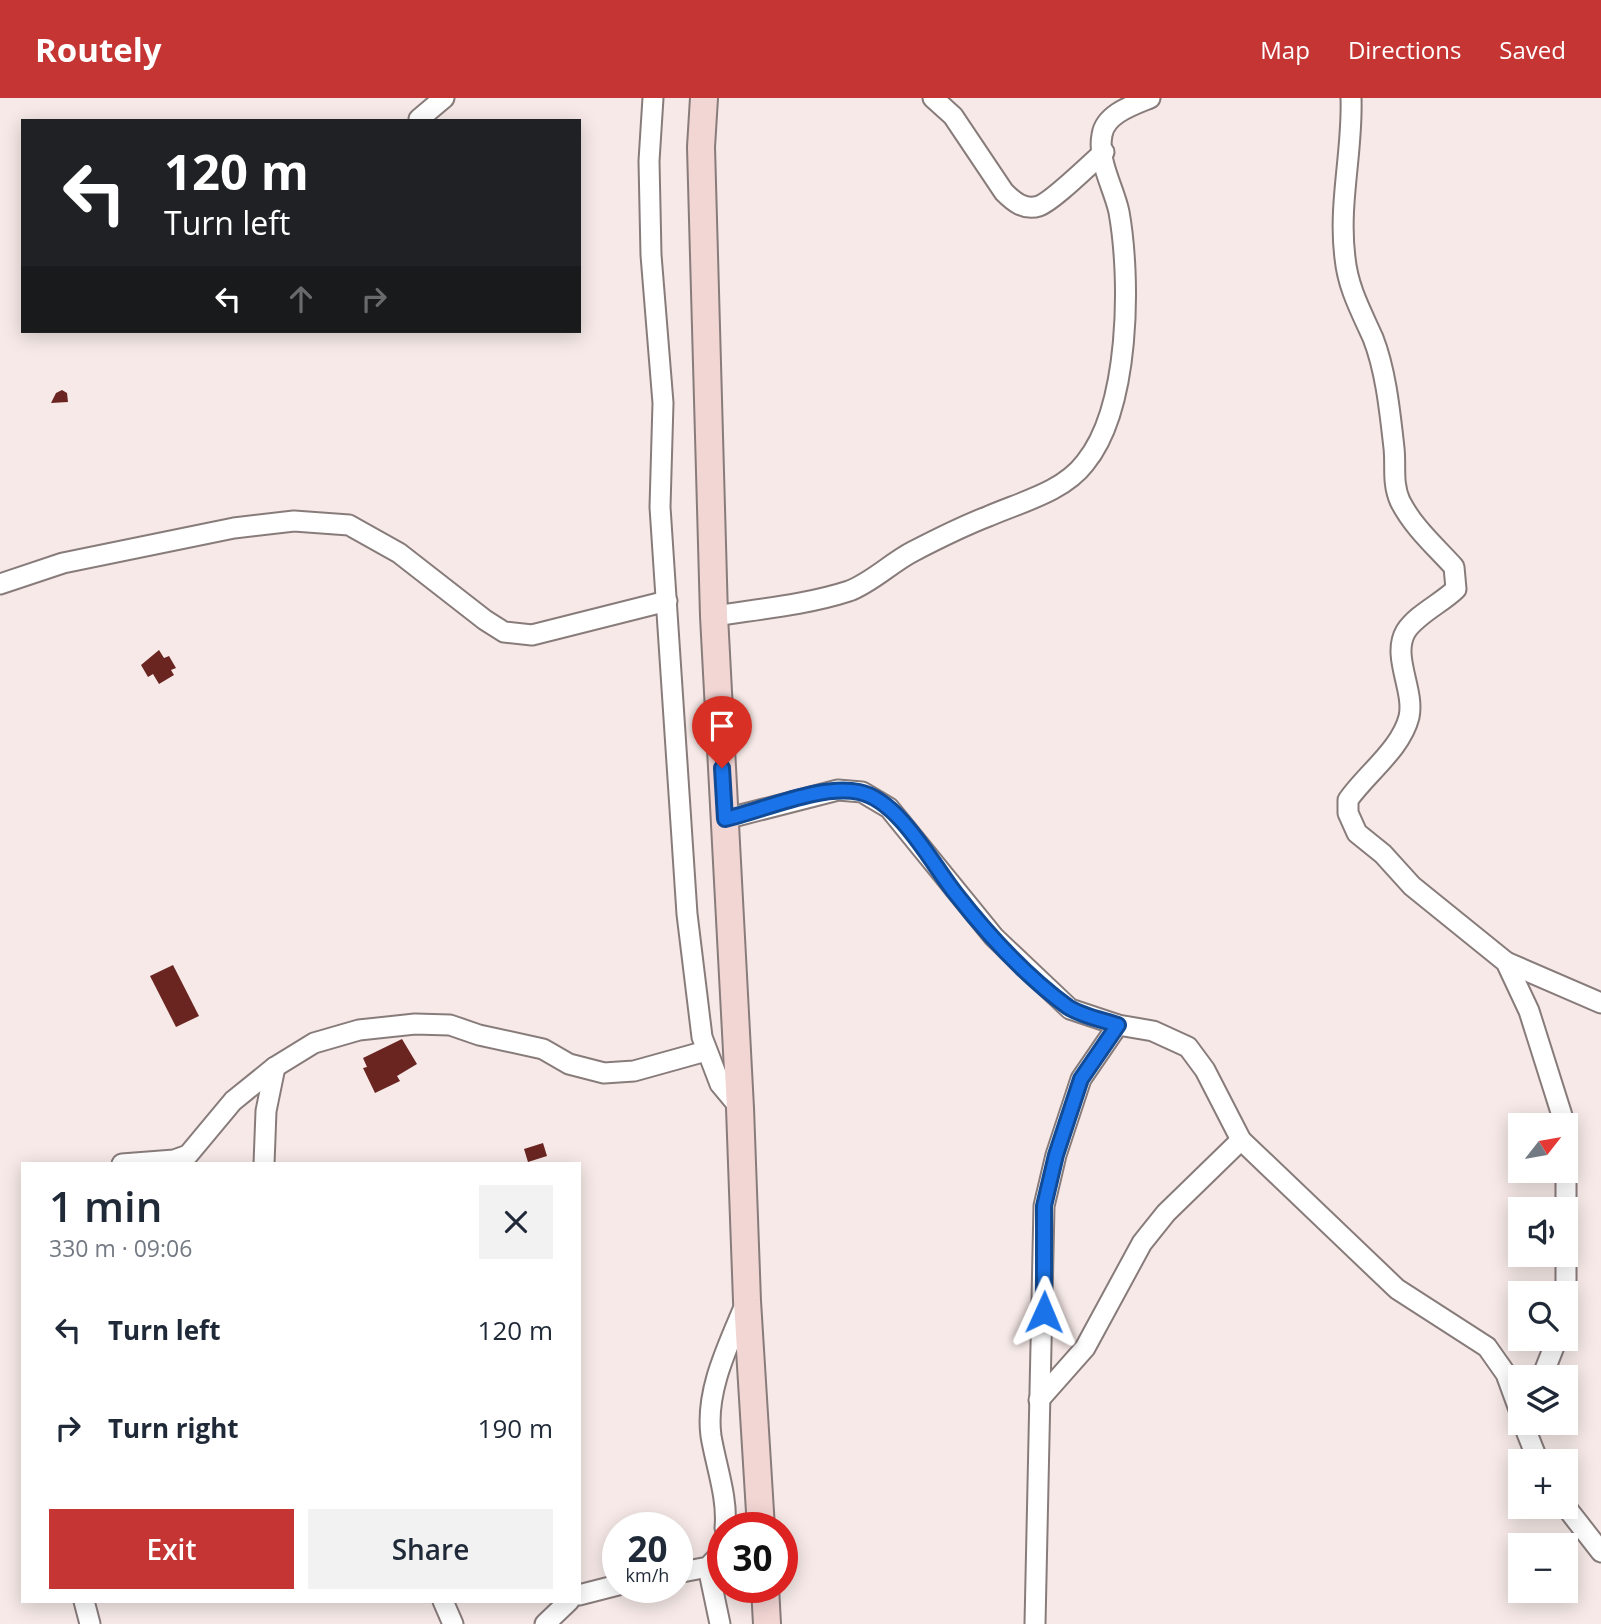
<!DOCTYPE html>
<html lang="en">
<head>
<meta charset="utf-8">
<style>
  :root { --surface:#fff; --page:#f2f2f3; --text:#1f2937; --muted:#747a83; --accent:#c43533 }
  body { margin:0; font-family:"Open Sans",sans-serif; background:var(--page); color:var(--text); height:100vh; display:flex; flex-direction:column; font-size:26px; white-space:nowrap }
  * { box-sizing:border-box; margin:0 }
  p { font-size:23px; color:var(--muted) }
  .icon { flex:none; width:38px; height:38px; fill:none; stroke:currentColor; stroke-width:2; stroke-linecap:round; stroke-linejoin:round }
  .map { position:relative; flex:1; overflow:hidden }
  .details { position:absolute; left:21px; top:1064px; width:560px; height:441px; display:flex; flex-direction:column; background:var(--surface); border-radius:0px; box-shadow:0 4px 18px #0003 }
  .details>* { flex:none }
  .top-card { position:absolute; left:21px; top:21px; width:560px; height:214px; border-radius:0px; box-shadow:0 4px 18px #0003; background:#202124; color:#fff; overflow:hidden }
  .needle { width:46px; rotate:59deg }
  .fabs { position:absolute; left:1508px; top:1015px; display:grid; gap:14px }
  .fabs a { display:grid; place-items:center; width:70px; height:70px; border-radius:0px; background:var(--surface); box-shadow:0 4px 18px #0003; font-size:35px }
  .speed { position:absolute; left:602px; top:1414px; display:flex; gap:14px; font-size:35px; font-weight:700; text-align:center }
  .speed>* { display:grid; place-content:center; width:91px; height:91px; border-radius:50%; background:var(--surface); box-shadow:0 4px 18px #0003; line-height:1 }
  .speed small { font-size:18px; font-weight:400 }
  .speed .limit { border:10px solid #d22; background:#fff; color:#111 }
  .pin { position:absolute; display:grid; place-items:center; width:60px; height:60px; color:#fff; margin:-72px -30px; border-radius:50% 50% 50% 0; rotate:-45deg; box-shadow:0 0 7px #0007 }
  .pin .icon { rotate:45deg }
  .me { position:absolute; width:77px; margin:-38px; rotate:1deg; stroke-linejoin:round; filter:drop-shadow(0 0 5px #0008) }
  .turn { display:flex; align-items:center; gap:24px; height:147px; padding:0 28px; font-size:32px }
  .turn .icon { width:91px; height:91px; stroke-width:2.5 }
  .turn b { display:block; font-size:49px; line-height:60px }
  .lanes { display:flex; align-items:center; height:66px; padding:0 28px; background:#0003; justify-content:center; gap:35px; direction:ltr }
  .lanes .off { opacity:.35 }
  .round { display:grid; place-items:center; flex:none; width:74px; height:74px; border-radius:0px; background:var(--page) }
  .head { display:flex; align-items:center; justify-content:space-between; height:119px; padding:0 28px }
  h1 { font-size:42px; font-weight:600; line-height:52px }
  .primary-button { display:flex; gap:14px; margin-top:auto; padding:14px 28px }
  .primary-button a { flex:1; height:80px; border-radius:0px; background:var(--accent); color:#fff; font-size:28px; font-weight:600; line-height:80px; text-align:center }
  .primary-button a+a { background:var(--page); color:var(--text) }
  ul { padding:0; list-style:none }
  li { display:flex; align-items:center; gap:21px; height:98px; padding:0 28px }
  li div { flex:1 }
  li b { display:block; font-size:26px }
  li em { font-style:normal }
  header { display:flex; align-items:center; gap:42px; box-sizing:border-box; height:98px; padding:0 35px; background:var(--accent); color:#fff }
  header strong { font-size:33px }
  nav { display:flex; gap:38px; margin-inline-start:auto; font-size:24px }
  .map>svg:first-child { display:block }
  .building { fill:#6a2521 }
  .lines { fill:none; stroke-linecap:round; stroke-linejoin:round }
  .minor-casing { stroke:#887c7b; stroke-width:23 }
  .secondary-casing { stroke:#887c7b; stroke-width:30 }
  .minor { stroke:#fff; stroke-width:19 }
  .secondary { stroke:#f2d6d4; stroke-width:26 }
  .route-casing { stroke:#114b97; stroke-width:18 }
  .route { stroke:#1a73e8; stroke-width:12 }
</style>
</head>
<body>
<header>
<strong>Routely</strong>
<nav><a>Map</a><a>Directions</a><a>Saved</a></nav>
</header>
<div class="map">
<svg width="1601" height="1526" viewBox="0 0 1601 1526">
  <rect width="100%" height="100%" fill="#f6e9e7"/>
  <!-- building -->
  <g class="building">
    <polygon points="62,292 67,295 68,304 51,305 56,295"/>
    <polygon points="159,552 164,560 169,558 176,570 171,572 174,577 159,586 153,576 148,579 141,567"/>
    <polygon points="173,867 199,918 176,929 150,878"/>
    <polygon points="402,941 417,966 397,978 400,983 375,995 363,970 367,969 363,960"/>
    <polygon points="543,1045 547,1058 528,1064 524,1051"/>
  </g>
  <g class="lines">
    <!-- minor casing -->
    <g class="minor-casing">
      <g id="minor">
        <polyline points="653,0 649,63 651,157 663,305 660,409 687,816 702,939 720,986 740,1010"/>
        <path d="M933,0L953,18L1004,94C1013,103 1024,113 1039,108C1053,103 1090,66 1104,54"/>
        <path d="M1351,0C1353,53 1338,106 1345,160C1348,190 1361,213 1373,240C1386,273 1390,315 1394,350C1396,368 1392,385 1400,403C1413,429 1435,448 1454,469L1456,491C1442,505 1417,516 1406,533C1391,558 1415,592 1409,619C1401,651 1366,676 1348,702V715L1357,735L1383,756L1412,788L1506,864L1529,913L1565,1027"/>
        <polyline points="419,21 444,0"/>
        <polyline points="0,486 63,465 234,430 294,423 349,427 399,455 485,522 504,534 532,537 667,503"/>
        <path d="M714,518C759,511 806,507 849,493C871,485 891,465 912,454C937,441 963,428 989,418C1021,404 1063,394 1085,365C1130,310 1131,182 1119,114C1114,90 1097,63 1102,37C1105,16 1133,7 1150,0"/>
        <polyline points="725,721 838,692 862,694 889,710 994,839 1070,911 1118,927 1153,933 1188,949 1205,972 1241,1042 1397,1191 1487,1249 1506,1276 1521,1317"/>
        <polyline points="1506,864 1601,905"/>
        <polyline points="1566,1042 1566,1217"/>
        <polyline points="122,1066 174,1062 188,1057 233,1003 275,969 314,945 359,932 415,926 450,927 479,937 543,951 569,966 604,975 634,973 706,953"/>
        <polyline points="264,1066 266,1013 275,969"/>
        <polyline points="1542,1279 1557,1241"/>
        <polyline points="1039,1302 1085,1250 1142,1145 1166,1115 1241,1042"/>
        <polyline points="1523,1325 1538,1363"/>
        <polyline points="1566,1409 1601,1454"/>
        <path d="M725,1430C728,1400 716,1368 711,1338C705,1293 728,1248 745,1207"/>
        <polyline points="708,1469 720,1526"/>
        <polyline points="677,1475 708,1469 723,1453"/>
        <polyline points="579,1497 618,1487"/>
        <polyline points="84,1503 90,1526"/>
        <polyline points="443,1503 453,1526"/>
        <polyline points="545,1526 569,1503"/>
        <polyline points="1035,1526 1044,1108 1056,1057 1081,981 1118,927"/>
      </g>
    </g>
    <!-- secondary casing -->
    <g class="secondary-casing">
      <g id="secondary">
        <polyline points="704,0 701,49 714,518 740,1010 747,1203 761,1430"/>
        <polyline points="765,1489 767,1526"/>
      </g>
    </g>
    <!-- minor -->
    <use href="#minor" class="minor"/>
    <!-- secondary -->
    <use href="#secondary" class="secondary"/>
  </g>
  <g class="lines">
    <!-- route casing -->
    <g class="route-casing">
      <path id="route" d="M722,670L725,721C764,712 820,686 859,694C899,702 932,766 956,796C988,837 1027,879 1068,909C1082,918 1103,922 1118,927L1081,981L1056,1057L1044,1108V1214"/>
    </g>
    <!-- route -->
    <use href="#route" class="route"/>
  </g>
</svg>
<div class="fabs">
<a><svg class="needle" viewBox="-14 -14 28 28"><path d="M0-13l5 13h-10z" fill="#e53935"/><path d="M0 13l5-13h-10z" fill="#747a83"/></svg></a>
<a><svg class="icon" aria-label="sound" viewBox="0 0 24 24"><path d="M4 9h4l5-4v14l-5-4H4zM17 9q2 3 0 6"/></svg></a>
<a><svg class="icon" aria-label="search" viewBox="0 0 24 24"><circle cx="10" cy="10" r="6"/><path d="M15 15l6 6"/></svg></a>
<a><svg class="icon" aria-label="layers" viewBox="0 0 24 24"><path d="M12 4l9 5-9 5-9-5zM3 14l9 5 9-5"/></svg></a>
<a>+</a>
<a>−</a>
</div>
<div class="speed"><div>20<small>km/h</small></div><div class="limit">30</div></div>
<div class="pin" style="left:722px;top:670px;background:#d93025"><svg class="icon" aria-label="arrive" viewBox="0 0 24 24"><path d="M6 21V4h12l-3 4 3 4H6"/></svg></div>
<svg class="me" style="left:1044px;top:1214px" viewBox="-20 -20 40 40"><path d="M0-17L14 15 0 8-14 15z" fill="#1a73e8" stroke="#fff" stroke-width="4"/></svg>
<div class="top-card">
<div class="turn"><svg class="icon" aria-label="left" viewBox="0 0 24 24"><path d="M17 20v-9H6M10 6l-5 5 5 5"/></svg><div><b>120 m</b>Turn left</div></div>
<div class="lanes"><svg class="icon" aria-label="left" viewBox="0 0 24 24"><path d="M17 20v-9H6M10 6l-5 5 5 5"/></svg><svg class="icon off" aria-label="ahead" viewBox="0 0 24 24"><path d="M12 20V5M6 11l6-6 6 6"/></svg><svg class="icon off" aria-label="right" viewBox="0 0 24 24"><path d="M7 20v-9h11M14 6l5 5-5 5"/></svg></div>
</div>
<section class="details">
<div class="head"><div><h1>1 min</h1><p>330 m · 09:06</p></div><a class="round"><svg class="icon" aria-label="close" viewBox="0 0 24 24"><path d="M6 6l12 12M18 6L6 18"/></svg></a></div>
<ul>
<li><svg class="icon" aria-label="left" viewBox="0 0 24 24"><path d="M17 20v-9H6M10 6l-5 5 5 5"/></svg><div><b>Turn left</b></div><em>120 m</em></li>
<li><svg class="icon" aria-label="right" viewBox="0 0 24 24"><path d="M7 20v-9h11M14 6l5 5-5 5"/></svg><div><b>Turn right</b></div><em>190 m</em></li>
</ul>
<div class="primary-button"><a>Exit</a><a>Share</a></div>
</section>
</div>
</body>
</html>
